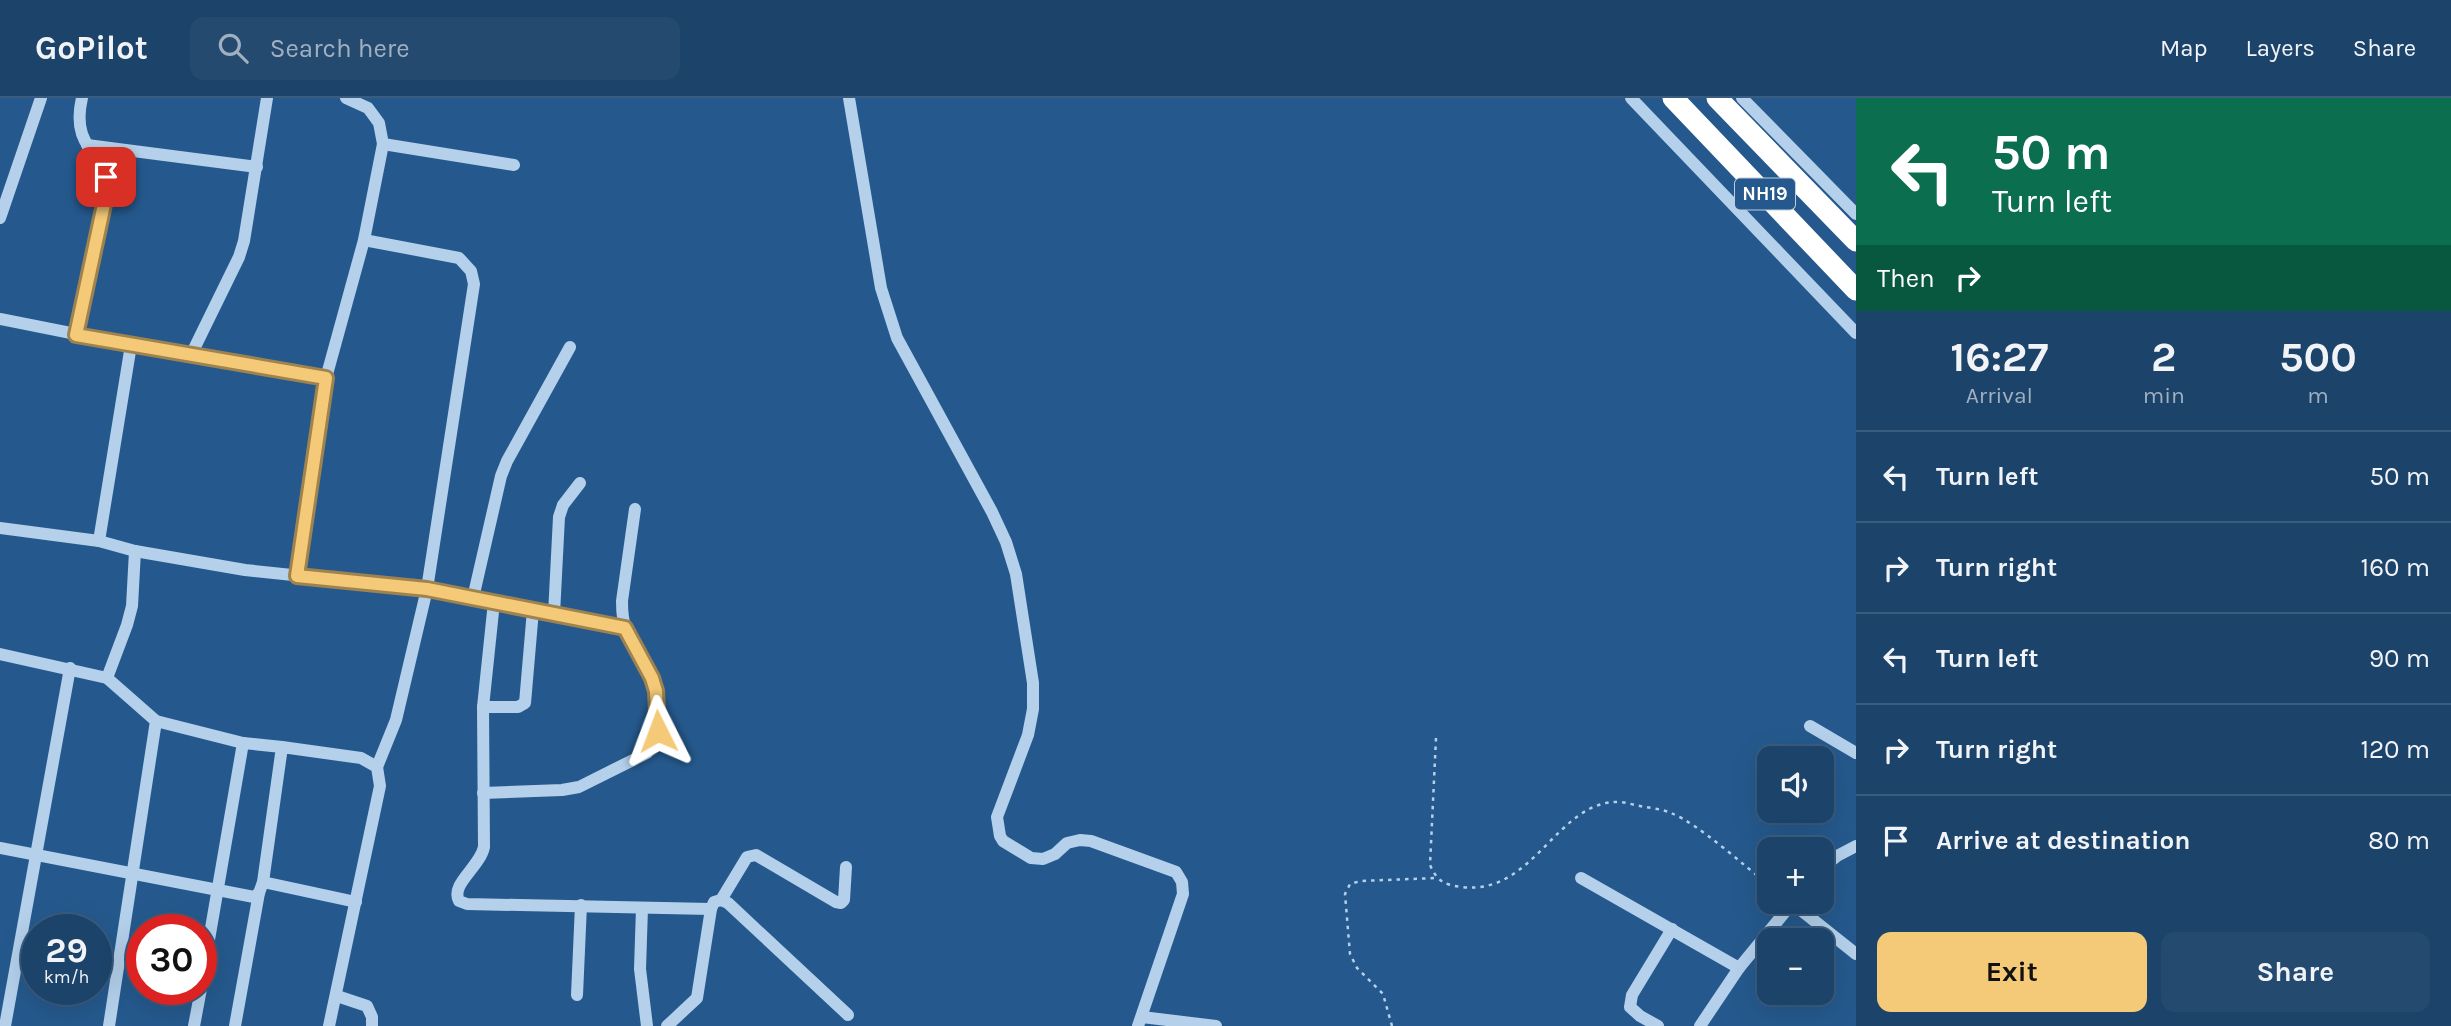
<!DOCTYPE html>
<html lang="en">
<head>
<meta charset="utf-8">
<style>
  :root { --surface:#1c436a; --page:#254a70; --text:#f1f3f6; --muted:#a0b0c1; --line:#3a5c7e; --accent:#f4c978 }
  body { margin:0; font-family:Karla,sans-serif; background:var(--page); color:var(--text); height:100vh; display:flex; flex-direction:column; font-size:26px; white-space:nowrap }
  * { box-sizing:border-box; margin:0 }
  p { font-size:23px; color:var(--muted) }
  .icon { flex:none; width:38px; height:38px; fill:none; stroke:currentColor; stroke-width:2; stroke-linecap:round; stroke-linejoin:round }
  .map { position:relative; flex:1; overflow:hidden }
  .drawer { display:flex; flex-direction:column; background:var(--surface); width:595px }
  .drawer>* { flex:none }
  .top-card { background:#0b6e4f; color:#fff; overflow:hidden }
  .controls { position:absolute; left:1757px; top:648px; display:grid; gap:14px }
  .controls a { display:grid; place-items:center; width:77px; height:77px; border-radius:14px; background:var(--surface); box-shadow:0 7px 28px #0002,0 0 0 2px var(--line); font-size:35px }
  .speed { position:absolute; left:21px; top:816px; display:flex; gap:14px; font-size:35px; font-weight:700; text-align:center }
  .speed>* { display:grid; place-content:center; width:91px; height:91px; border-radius:50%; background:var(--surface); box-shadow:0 7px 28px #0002,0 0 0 2px var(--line); line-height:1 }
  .speed small { font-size:18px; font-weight:400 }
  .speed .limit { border:10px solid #d22; background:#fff; color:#111 }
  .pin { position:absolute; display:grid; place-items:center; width:60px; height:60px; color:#fff; margin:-30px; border-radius:14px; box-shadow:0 4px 10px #0006 }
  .me { position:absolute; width:77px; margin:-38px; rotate:357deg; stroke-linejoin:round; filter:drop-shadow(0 0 5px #0008) }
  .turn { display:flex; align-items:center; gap:24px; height:147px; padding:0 21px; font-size:32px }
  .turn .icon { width:91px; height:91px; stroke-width:2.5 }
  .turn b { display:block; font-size:49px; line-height:60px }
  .then { display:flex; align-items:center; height:66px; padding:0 21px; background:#0003; gap:14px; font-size:26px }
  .eta { display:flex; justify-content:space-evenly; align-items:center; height:119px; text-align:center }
  .eta b { font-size:42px; font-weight:700; line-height:49px }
  .button { display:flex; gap:14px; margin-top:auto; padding:14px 21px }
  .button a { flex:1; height:80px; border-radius:14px; background:var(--accent); color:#111; font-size:28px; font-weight:700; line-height:80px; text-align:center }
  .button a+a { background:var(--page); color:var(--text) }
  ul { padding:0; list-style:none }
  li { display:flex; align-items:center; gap:21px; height:91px; padding:0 21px; border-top:2px solid var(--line) }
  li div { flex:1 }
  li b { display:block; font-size:26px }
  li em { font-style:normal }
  header { display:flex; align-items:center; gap:42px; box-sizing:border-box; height:98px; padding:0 35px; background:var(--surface); border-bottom:2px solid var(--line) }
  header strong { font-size:33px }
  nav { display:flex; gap:38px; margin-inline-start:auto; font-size:24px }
  .search { width:490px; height:63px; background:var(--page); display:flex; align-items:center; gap:18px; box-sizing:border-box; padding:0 24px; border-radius:14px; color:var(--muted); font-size:26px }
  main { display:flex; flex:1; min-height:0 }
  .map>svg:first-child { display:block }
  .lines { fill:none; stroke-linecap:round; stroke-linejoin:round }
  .path { stroke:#b4d0eb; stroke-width:2.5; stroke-dasharray:3.5 5; stroke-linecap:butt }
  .minor { stroke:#b4d0eb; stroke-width:12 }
  .highway { stroke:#fff; stroke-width:21 }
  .route-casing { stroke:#9f834e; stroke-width:18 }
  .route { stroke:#f4c978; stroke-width:12 }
  .labels { text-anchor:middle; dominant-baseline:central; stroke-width:6; stroke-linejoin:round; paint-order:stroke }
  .shield { fill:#25598d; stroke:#becddd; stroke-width:2 }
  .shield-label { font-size:19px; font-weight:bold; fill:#fff }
</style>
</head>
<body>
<header>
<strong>GoPilot</strong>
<div class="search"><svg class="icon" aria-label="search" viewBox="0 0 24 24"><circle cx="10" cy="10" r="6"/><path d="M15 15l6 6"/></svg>Search here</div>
<nav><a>Map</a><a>Layers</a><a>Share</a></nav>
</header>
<main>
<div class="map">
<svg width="1856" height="928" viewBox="0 0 1856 928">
  <rect width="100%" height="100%" fill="#25598d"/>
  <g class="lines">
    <!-- path -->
    <g class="path">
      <path d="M1436,640L1430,767C1437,783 1444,787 1462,789C1534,798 1557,702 1619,704C1626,704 1633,707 1640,708C1650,710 1662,711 1671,715C1699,726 1744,768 1769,787"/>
      <polyline points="1392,928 1383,896 1357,870 1350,856 1345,796 1350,786 1361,783 1436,780"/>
    </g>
    <!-- minor -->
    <g class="minor">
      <polyline points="849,0 881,190 897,240 992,414 1006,444 1016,476 1033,585 1033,611 1028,637 997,719 1000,738 1003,743 1031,760 1043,761 1055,756 1067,745 1080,742 1091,743 1176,774 1182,784 1183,796 1138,928"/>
      <polyline points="1631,0 1856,235"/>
      <polyline points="1742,0 1856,116"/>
      <polyline points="383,46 514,67"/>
      <polyline points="87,47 257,69"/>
      <polyline points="0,120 41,0"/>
      <polyline points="364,142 459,160 471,173 474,186 427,491 396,622 377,669"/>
      <polyline points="0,221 131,247 326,280"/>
      <path d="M76,237L106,97C106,85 105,74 100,63C97,58 93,54 89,49C78,35 78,17 82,0"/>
      <polyline points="191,257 239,159 244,143 267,0"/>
      <polyline points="0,430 99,443 135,453 245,472 427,491 625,530"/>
      <polyline points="99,443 131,247"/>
      <polyline points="297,478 326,280 364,142 383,46 379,25 368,10 346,0"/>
      <polyline points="473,500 501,378 507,363 570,249"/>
      <path d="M494,504L483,609L484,749C480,769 450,786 459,803L467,806L711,811"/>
      <polyline points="554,516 559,419 563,407 580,385"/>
      <polyline points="0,556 107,580 156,623 243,645 282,649"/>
      <polyline points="107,580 127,527 132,508 135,453"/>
      <polyline points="483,609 518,609 525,605 533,512"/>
      <polyline points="1810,628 1856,655"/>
      <path d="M483,695L562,692L579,689L647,655C661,638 661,601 652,580C645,563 632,548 626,531C622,522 622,512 622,503L635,411"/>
      <polyline points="0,750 254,799 259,795 263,784 282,649 361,660 377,669 380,688 329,928"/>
      <polyline points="1822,770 1837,758 1856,748"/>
      <polyline points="1581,780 1739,870"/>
      <polyline points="263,784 356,804"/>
      <polyline points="721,802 747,759 756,757 836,804 841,805 844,802 846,769"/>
      <polyline points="1792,805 1856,856"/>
      <polyline points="642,810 640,871 647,928"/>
      <polyline points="201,888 243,645"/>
      <polyline points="577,897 581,807"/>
      <polyline points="337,898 367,908 372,919 372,928"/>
      <polyline points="1142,919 1216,928"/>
      <polyline points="5,928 70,570"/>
      <polyline points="109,928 156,623"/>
      <polyline points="194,928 201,891"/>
      <polyline points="235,928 259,795"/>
      <polyline points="667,928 697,900 711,811 714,804 721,802 728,805 848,917"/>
      <polyline points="1658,928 1640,918 1630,909 1632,897 1672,831"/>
      <polyline points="1700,928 1739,870 1794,803"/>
    </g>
    <!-- highway -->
    <g class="highway">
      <polyline points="1673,0 1856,192"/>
      <polyline points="1717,0 1856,143"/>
    </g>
  </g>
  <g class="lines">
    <!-- route casing -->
    <g class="route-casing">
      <polyline id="route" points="106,79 106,97 76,237 326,280 297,478 427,491 625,530 652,580 656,593 658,633"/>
    </g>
    <!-- route -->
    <use href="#route" class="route"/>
  </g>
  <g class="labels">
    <!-- shield labels -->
    <rect class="shield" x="1735" y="80.5" width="60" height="31" rx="5"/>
    <g class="shield-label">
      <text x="1765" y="96">NH19</text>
    </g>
  </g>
</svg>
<div class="controls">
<a><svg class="icon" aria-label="sound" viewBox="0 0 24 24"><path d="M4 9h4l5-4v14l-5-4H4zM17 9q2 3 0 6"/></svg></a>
<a>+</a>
<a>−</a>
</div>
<div class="speed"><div>29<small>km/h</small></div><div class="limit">30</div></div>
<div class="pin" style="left:106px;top:79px;background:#d93025"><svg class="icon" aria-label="arrive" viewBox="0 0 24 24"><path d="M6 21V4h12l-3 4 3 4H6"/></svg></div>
<svg class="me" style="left:658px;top:633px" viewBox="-20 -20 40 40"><path d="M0-17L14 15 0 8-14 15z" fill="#f4c978" stroke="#fff" stroke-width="4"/></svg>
</div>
<section class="drawer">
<div class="top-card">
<div class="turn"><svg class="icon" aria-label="left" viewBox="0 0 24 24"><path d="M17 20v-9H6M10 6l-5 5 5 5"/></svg><div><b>50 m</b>Turn left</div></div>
<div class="then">Then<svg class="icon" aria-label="right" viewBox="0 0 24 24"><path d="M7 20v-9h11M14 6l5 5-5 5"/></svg></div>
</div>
<div class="eta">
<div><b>16:27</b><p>Arrival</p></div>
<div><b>2</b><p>min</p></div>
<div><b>500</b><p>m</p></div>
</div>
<ul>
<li><svg class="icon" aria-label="left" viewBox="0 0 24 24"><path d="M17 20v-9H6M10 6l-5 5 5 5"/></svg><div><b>Turn left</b></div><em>50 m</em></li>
<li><svg class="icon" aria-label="right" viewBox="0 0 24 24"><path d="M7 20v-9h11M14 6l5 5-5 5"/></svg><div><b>Turn right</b></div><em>160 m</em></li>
<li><svg class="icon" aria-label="left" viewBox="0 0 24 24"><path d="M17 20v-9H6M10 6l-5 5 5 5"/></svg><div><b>Turn left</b></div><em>90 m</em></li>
<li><svg class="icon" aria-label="right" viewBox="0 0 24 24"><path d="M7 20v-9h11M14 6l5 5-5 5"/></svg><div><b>Turn right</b></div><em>120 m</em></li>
<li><svg class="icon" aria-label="arrive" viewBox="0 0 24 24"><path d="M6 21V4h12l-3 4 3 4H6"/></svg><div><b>Arrive at destination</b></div><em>80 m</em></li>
</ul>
<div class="button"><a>Exit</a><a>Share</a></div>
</section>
</main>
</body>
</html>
